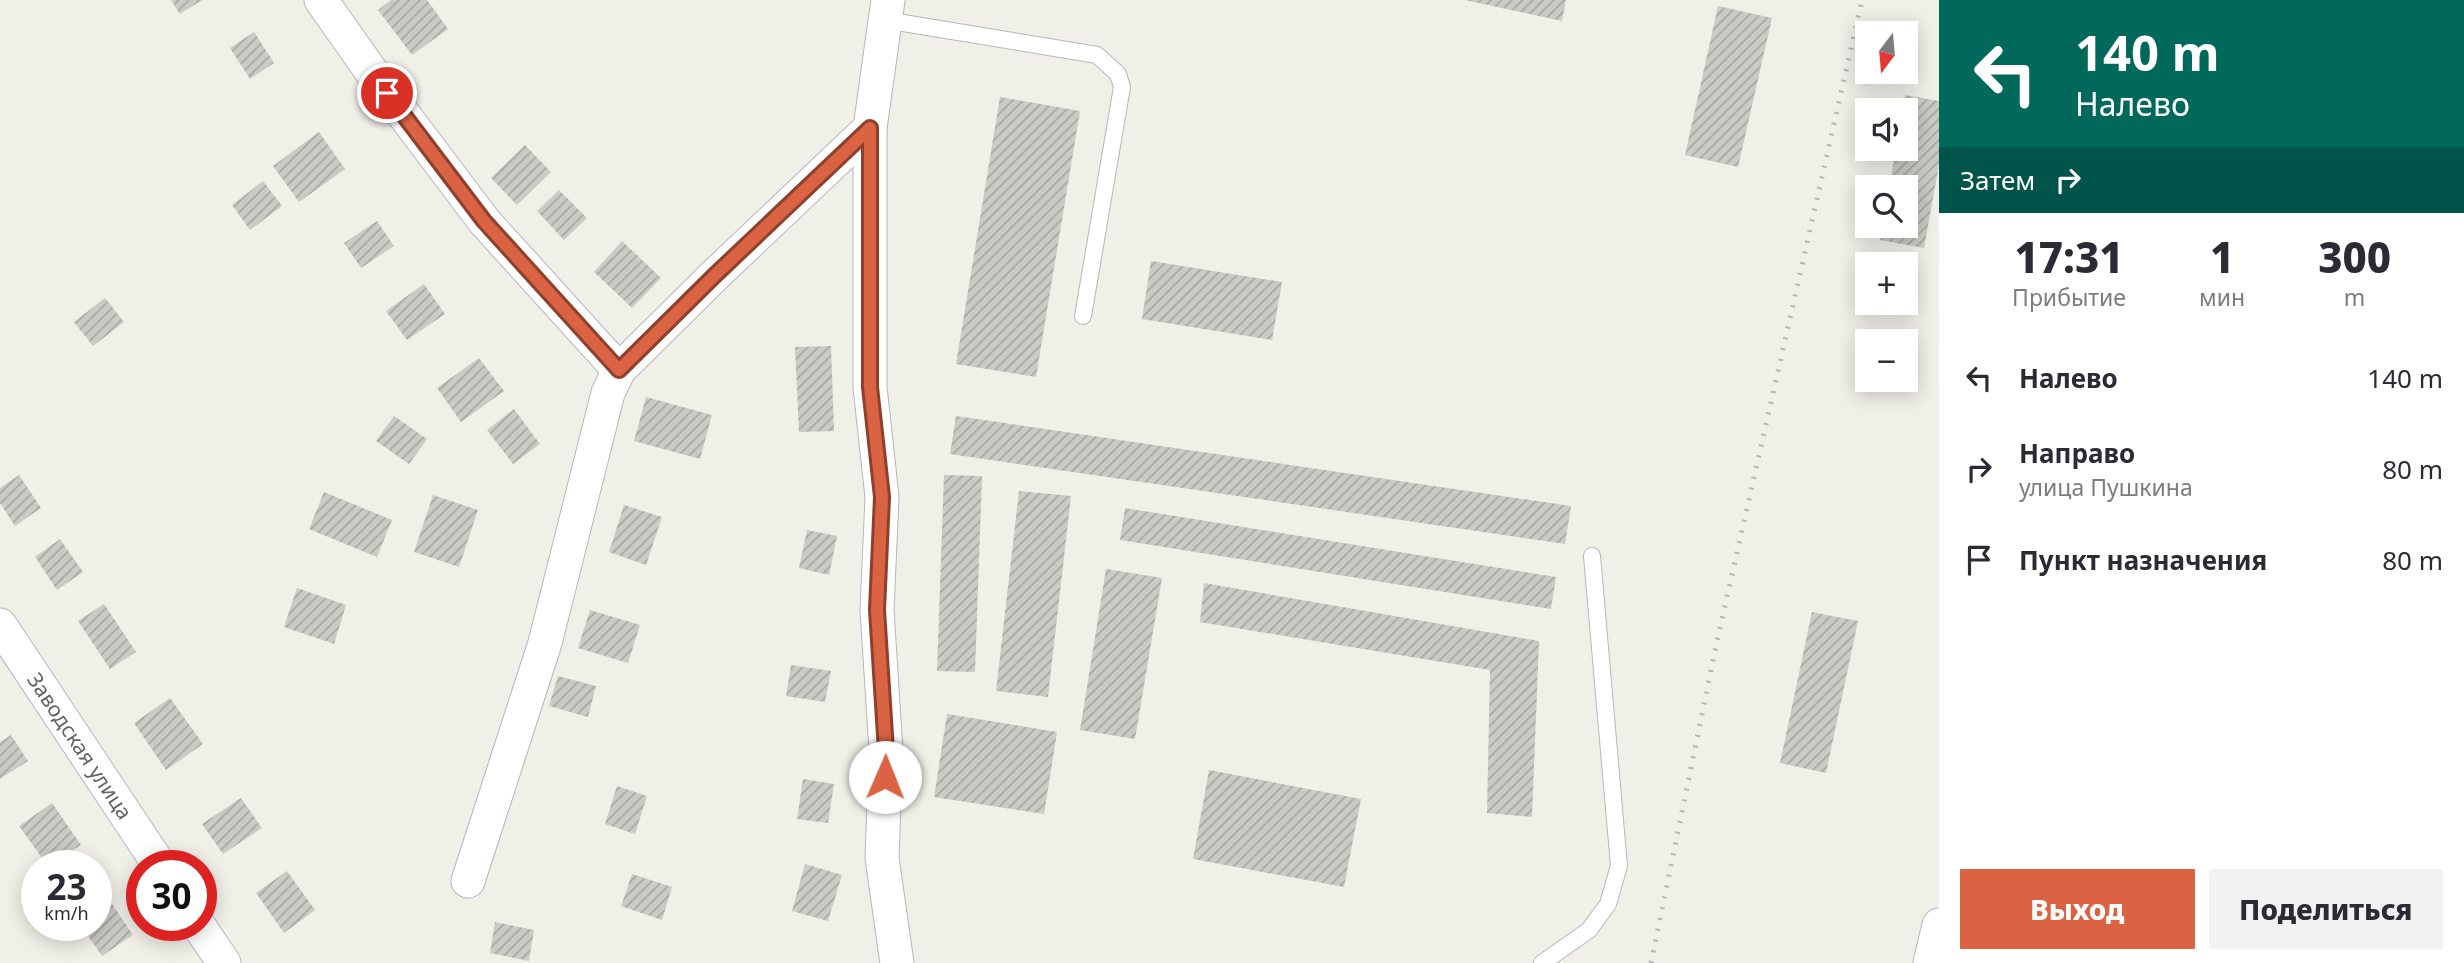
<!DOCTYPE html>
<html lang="ru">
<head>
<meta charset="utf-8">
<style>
  :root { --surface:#fff; --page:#f2f2f3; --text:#2b2b33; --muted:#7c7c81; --accent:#da6344 }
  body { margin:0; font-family:"Noto Sans",sans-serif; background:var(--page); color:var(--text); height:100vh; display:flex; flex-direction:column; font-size:26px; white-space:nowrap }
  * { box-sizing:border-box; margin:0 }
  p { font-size:23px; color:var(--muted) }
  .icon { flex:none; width:38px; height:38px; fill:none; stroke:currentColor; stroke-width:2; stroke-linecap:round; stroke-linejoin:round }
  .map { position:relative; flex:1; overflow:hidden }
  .drawer { display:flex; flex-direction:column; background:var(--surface); width:525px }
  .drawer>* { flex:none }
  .top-card { background:#00695c; color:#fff; overflow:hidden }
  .needle { width:46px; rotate:196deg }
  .controls { position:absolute; left:1855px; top:21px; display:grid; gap:14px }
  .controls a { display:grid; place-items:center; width:63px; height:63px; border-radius:0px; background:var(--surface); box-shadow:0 4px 18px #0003; font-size:35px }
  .speed { position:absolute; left:21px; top:850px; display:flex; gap:14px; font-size:35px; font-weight:700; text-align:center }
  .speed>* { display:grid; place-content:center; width:91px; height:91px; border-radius:50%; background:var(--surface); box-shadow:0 4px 18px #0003; line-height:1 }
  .speed small { font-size:18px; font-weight:400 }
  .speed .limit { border:10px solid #d22; background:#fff; color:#111 }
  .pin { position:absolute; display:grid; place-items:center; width:60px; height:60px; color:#fff; margin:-30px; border:4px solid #fff; border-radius:50%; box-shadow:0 2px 7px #0007 }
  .me { position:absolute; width:77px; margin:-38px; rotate:1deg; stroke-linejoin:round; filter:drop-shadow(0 0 5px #0008) }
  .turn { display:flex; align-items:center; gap:24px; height:147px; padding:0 21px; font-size:32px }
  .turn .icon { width:91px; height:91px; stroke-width:2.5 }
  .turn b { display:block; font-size:49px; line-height:60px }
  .then { display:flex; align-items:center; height:66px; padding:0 21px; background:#0003; gap:14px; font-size:26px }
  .eta { display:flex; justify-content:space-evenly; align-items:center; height:119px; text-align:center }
  .eta b { font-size:42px; font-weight:800; line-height:49px }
  .action { display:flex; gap:14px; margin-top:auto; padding:14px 21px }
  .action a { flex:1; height:80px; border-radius:0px; background:var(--accent); color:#fff; font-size:28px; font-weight:800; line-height:80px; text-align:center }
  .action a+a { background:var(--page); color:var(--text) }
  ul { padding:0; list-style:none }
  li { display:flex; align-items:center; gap:21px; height:91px; padding:0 21px }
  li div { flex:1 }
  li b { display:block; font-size:26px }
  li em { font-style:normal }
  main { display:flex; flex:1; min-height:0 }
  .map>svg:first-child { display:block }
  .building { fill:url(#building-hatch) }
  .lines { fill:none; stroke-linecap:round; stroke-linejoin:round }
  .service-casing { stroke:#b5b7bb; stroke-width:18 }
  .minor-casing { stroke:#b5b7bb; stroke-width:35 }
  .service { stroke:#fff; stroke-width:16 }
  .minor { stroke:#fff; stroke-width:33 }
  .rail { stroke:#b6b6b7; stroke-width:5; stroke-dasharray:2 9; stroke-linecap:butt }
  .route-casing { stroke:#8e402c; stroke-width:18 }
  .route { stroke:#da6344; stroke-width:12 }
  .labels { text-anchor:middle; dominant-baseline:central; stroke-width:6; stroke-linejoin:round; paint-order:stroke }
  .street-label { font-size:21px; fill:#5f6267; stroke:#fff }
</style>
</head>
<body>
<main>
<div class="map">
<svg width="1939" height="963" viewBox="0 0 1939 963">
  <defs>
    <pattern id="building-hatch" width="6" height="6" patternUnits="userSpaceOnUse" patternTransform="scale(1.75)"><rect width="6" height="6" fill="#cccac5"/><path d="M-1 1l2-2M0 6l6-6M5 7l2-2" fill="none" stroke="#a9a7a4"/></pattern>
  </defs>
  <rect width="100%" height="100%" fill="#f0efe8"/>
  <!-- building -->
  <g class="building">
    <polygon points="171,0 202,0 180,14"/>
    <polygon points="391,0 427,0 448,29 412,55 378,10"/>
    <polygon points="1465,0 1566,0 1562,21"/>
    <polygon points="1718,6 1772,18 1738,167 1685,155"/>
    <polygon points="254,32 274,63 250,79 230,48"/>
    <polygon points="1905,95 1939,101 1939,165 1924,248 1880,240 1882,226 1906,226 1906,187 1889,187 1896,149 1906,149 1906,110 1903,110"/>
    <polygon points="1000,97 1080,111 1036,377 956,364"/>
    <polygon points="319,132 345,169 299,202 273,166"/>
    <polygon points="525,145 551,172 517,205 491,178"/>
    <polygon points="263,181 282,206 250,230 232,205"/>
    <polygon points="559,190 587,218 564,240 537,211"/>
    <polygon points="377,221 394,246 361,268 344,243"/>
    <polygon points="622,241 661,278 632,308 594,272"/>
    <polygon points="1151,261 1282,282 1272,340 1142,319"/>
    <polygon points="424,284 445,314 407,340 386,311"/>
    <polygon points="105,298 124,322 93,346 74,322"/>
    <polygon points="831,346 834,431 799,432 795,347"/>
    <polygon points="479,358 504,391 461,422 437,388"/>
    <polygon points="646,397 712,415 700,459 634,441"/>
    <polygon points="514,409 540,444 513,464 487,430"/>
    <polygon points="394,416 427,439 409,464 376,441"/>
    <polygon points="956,416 1571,506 1565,544 950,454"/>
    <polygon points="19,475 41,508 15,526 0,503 0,488"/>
    <polygon points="944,475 982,476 975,672 937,671"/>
    <polygon points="1019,491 1071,496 1048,697 996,691"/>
    <polygon points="324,492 392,520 377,557 309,529"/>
    <polygon points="433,495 478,510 459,567 414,552"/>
    <polygon points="624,505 662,517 646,565 609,552"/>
    <polygon points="1125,508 1556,577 1551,609 1120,540"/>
    <polygon points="807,530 837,536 829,575 799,568"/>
    <polygon points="60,539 83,572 57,590 35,557"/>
    <polygon points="1106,569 1162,578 1135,739 1080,730"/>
    <polygon points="1204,583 1539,641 1532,817 1487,813 1490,670 1200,622"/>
    <polygon points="297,588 346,605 334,644 284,627"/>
    <polygon points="104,604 136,652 110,669 78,621"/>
    <polygon points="590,610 640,625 628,663 578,648"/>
    <polygon points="1812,612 1858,621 1826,773 1780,763"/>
    <polygon points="791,665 831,671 825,702 786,696"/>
    <polygon points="558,676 596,686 588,717 549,706"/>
    <polygon points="170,698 203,744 166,770 134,723"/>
    <polygon points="947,714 1057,732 1044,814 934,797"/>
    <polygon points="11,735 28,761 0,779 0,742"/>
    <polygon points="1209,770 1361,799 1344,887 1193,859"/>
    <polygon points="803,779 834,784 828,823 797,819"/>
    <polygon points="617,786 647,796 635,834 605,824"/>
    <polygon points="241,798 262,828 223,854 202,824"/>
    <polygon points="52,803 81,845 48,866 19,826"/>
    <polygon points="805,864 842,875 828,921 792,911"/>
    <polygon points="287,871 315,910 284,933 256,893"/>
    <polygon points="632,874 672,887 662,920 621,906"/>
    <polygon points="106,895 133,935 102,956 81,926 96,926 96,901"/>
    <polygon points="495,922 534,930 529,961 490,953"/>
  </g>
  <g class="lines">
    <!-- service casing -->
    <g class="service-casing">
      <g id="service">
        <polyline points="885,20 1097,55 1118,74 1122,87 1083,316"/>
        <polyline points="1542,963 1589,930 1608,904 1619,866 1592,556"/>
      </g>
    </g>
    <!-- minor casing -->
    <g class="minor-casing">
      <g id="minor">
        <polyline points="321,0 371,71 484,221 619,370"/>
        <polyline points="888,0 870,128 870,387 882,497 877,610 886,751 882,858 897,963"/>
        <path id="s1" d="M0,625L160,866"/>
        <polyline points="468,881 545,643 608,393 619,370 715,275 870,128"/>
        <polyline points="199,926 224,963"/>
        <polyline points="1930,963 1939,925"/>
      </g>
    </g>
    <!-- service -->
    <use href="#service" class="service"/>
    <!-- minor -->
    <use href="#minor" class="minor"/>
    <!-- rail -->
    <polyline class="rail" points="1651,963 1717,641 1862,0"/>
  </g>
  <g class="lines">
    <!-- route casing -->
    <g class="route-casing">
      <polyline id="route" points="387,93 484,221 619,370 715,275 870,128 870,387 882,497 877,610 886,751 885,777"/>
    </g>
    <!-- route -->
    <use href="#route" class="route"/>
  </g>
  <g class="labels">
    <!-- street labels -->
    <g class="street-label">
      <text stroke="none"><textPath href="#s1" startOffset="145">Заводская улица</textPath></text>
    </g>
  </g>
</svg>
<div class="controls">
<a><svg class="needle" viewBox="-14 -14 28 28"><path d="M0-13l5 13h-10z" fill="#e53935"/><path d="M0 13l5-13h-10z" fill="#7c7c81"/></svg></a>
<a><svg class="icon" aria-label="sound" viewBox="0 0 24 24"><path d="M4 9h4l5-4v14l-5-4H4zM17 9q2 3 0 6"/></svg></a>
<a><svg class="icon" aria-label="search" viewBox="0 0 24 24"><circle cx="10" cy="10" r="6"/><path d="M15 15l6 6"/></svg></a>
<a>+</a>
<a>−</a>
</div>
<div class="speed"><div>23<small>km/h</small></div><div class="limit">30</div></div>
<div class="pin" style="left:387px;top:93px;background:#d93025"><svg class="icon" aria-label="arrive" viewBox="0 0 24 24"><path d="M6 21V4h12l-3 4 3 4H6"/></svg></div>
<svg class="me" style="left:885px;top:777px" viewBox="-20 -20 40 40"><circle r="19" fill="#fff"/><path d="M0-13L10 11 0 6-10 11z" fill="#da6344"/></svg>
</div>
<section class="drawer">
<div class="top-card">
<div class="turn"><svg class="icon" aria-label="left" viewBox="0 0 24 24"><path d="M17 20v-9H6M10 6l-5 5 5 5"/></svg><div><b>140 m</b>Налево</div></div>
<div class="then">Затем<svg class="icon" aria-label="right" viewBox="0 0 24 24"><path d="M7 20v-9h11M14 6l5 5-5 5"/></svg></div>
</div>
<div class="eta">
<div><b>17:31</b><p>Прибытие</p></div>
<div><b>1</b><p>мин</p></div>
<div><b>300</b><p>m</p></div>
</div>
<ul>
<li><svg class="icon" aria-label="left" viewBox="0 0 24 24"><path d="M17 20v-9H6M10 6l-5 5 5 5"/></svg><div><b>Налево</b></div><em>140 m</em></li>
<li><svg class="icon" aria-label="right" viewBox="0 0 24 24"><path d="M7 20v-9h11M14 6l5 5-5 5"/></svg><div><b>Направо</b><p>улица Пушкина</p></div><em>80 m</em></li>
<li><svg class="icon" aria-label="arrive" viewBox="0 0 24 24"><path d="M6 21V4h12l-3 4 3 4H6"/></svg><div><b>Пункт назначения</b></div><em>80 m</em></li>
</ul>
<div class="action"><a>Выход</a><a>Поделиться</a></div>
</section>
</main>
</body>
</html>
